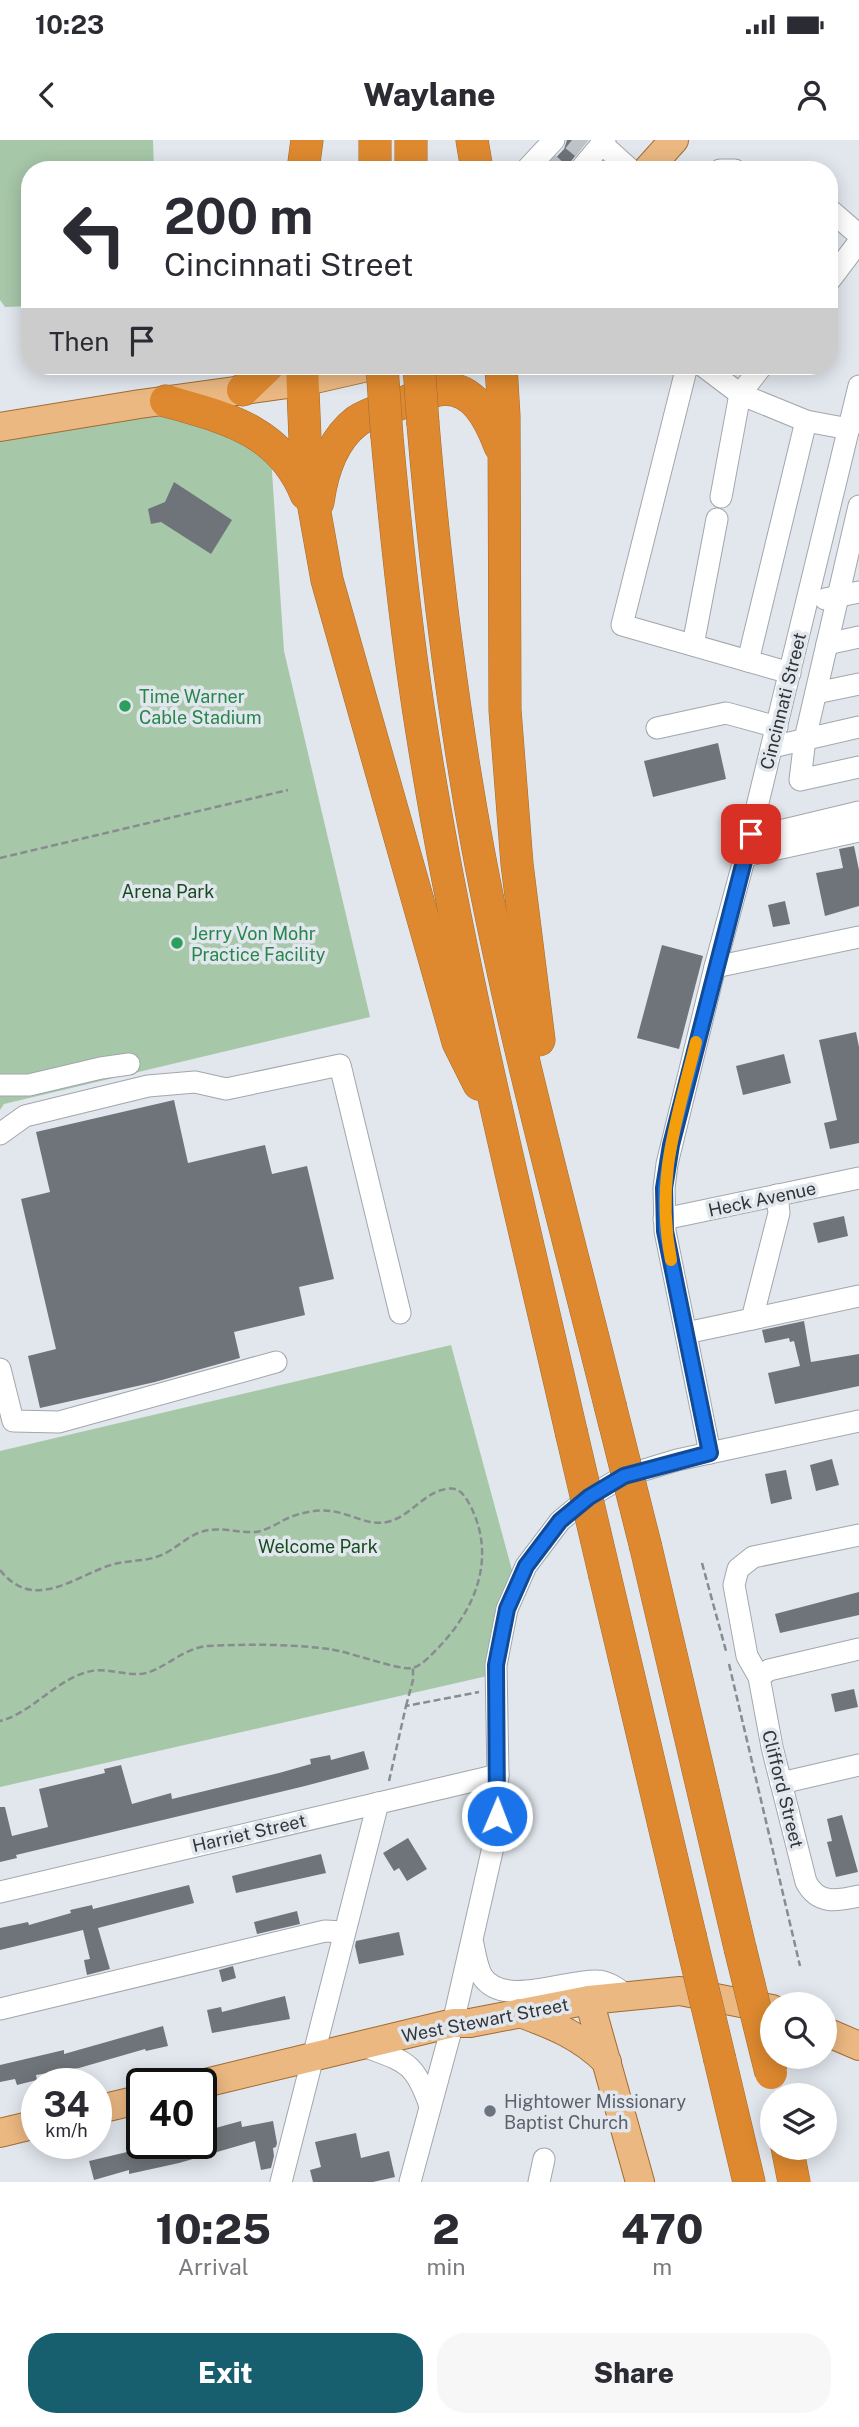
<!DOCTYPE html>
<html lang="en">
<head>
<meta charset="utf-8">
<style>
  :root { --surface:#fff; --page:#f7f7f7; --text:#2b2b33; --muted:#7c7c81; --accent:#175f6f }
  body { margin:0; font-family:"Public Sans",sans-serif; background:var(--page); color:var(--text); height:100vh; display:flex; flex-direction:column; font-size:26px; white-space:nowrap }
  * { box-sizing:border-box; margin:0 }
  p { font-size:23px; color:var(--muted) }
  .icon { flex:none; width:38px; height:38px; fill:none; stroke:currentColor; stroke-width:2; stroke-linecap:round; stroke-linejoin:round }
  .map { position:relative; height:2042px; overflow:hidden }
  .panel { display:flex; flex-direction:column; background:var(--surface); flex:1 }
  .panel>* { flex:none }
  .hud { position:absolute; left:21px; top:21px; width:817px; height:214px; border-radius:28px; box-shadow:0 4px 18px #0003; background:#fff; color:var(--text); overflow:hidden }
  .fabs { position:absolute; left:760px; top:1852px; display:grid; gap:14px }
  .fabs a { display:grid; place-items:center; width:77px; height:77px; border-radius:50%; background:var(--surface); box-shadow:0 4px 18px #0003; font-size:35px }
  .speed { position:absolute; left:21px; top:1928px; display:flex; gap:14px; font-size:35px; font-weight:700; text-align:center }
  .speed>* { display:grid; place-content:center; width:91px; height:91px; border-radius:50%; background:var(--surface); box-shadow:0 4px 18px #0003; line-height:1 }
  .speed small { font-size:18px; font-weight:400 }
  .speed .limit { border:4px solid #111; border-radius:10px; background:#fff; color:#111 }
  .pin { position:absolute; display:grid; place-items:center; width:60px; height:60px; color:#fff; margin:-30px; border-radius:14px; box-shadow:0 4px 10px #0006 }
  .me { position:absolute; width:77px; margin:-38px; rotate:1deg; stroke-linejoin:round; filter:drop-shadow(0 0 5px #0008) }
  .turn { display:flex; align-items:center; gap:24px; height:147px; padding:0 28px; font-size:32px }
  .turn .icon { width:91px; height:91px; stroke-width:2.5 }
  .turn b { display:block; font-size:49px; line-height:60px }
  .then { display:flex; align-items:center; height:66px; padding:0 28px; background:#0003; gap:14px; font-size:26px }
  .eta { display:flex; justify-content:space-evenly; align-items:center; height:119px; text-align:center }
  .eta b { font-size:42px; font-weight:800; line-height:49px }
  .cta { display:flex; gap:14px; margin-top:auto; padding:14px 28px }
  .cta a { flex:1; height:80px; border-radius:28px; background:var(--accent); color:#fff; font-size:28px; font-weight:800; line-height:80px; text-align:center }
  .cta a+a { background:var(--page); color:var(--text) }
  .status { display:flex; justify-content:space-between; align-items:center; height:49px; padding:0 35px; background:var(--surface); direction:ltr }
  .status svg { height:19px; fill:currentColor }
  header { display:flex; justify-content:space-between; align-items:center; height:91px; padding:0 28px; background:var(--surface); font-size:32px; font-weight:800 }
  .map>svg:first-child { display:block }
  .green { fill:#a7c7a9 }
  .building { fill:#6e7479 }
  .lines { fill:none; stroke-linecap:round; stroke-linejoin:round }
  .minor-tunnel { stroke:#bec3c8; stroke-width:21; stroke-dasharray:21 10; stroke-linecap:butt }
  .minor-casing { stroke:#a1a7ac; stroke-width:23 }
  .major-casing { stroke:#a26b31; stroke-width:30 }
  .highway-casing { stroke:#a26b31; stroke-width:33 }
  .path { stroke:#888c90; stroke-width:2.5; stroke-dasharray:7 3.5; stroke-linecap:butt }
  .minor { stroke:#fff; stroke-width:21 }
  .major { stroke:#ebb882; stroke-width:28 }
  .highway { stroke:#de892f; stroke-width:32 }
  .highway-bridge-casing { stroke:#a26b31; stroke-width:33; stroke-linecap:butt }
  .highway-bridge { stroke:#de892f; stroke-width:32 }
  .route-casing { stroke:#114b97; stroke-width:18 }
  .route { stroke:#1a73e8; stroke-width:12 }
  .slow { stroke:#f59e0b; stroke-width:12 }
  .leisure-dot { fill:#2e9e5b; stroke:#e1e7ed; stroke-width:2.5 }
  .worship-dot { fill:#6b7280; stroke:#e1e7ed; stroke-width:2.5 }
  .labels { text-anchor:middle; dominant-baseline:central; stroke-width:7; stroke-linejoin:round; paint-order:stroke }
  .leisure-label { font-size:18px; fill:#27864d; stroke:#e1e7ed; text-anchor:start }
  .street-label { font-size:18px; fill:#323436; stroke:#e1e7ed }
  .park-label { font-size:18px; fill:#164b20; stroke:#e1e7ed }
  .worship-label { font-size:18px; fill:#5b616d; stroke:#e1e7ed; text-anchor:start }
</style>
</head>
<body>
<div class="status"><b>10:23</b><svg viewBox="0 0 49 12"><path d="M0 12V9h3v3zM5 12V6h3v6zM10 12V3h3v9zM15 12V0h3v12zM26 1h20v11H26zM47 4h2v5h-2z"/></svg></div>
<header><svg class="icon" aria-label="back" viewBox="0 0 24 24"><path d="M15 5l-7 7 7 7"/></svg>Waylane<svg class="icon" aria-label="person" viewBox="0 0 24 24"><circle cx="12" cy="8" r="4"/><path d="M4 21q1-7 8-7t8 7"/></svg></header>
<div class="map">
<svg width="859" height="2042" viewBox="0 0 859 2042">
  <rect width="100%" height="100%" fill="#e1e7ed"/>
  <!-- green -->
  <g class="green">
    <polygon points="0,0 153,0 154,30 30,30 30,166 5,167 0,160"/>
    <polygon points="140,264 270,302 284,511 370,877 4,964 0,970 0,287"/>
    <polygon points="451,1205 516,1445 496,1534 0,1647 0,1311"/>
  </g>
  <!-- building -->
  <g class="building">
    <polygon points="567,0 588,0 564,30 544,30 564,9"/>
    <polygon points="174,342 232,380 211,414 161,382 151,384 148,369 165,362"/>
    <polygon points="718,603 726,639 653,657 644,621"/>
    <polygon points="854,706 859,730 859,766 825,776 816,733 843,728 839,709"/>
    <polygon points="785,761 790,784 773,787 768,765"/>
    <polygon points="662,805 703,816 679,909 637,898"/>
    <polygon points="856,892 859,907 859,1003 830,1009 824,983 837,980 819,900"/>
    <polygon points="784,914 791,943 743,955 736,926"/>
    <polygon points="174,960 188,1023 265,1005 272,1034 307,1026 334,1139 299,1147 305,1175 234,1192 240,1218 155,1242 40,1268 28,1216 56,1209 21,1059 50,1052 36,992"/>
    <polygon points="844,1076 848,1096 818,1103 813,1083"/>
    <polygon points="804,1181 811,1222 859,1214 859,1246 775,1264 768,1233 800,1226 794,1201 790,1202 789,1198 765,1203 762,1190"/>
    <polygon points="832,1319 839,1345 816,1351 810,1325"/>
    <polygon points="786,1330 792,1359 771,1364 765,1334"/>
    <polygon points="859,1452 859,1475 780,1493 775,1474"/>
    <polygon points="854,1549 858,1567 835,1572 831,1554"/>
    <polygon points="364,1611 369,1629 305,1646 16,1715 17,1718 0,1722 0,1667 5,1667 12,1696 48,1687 39,1649 105,1633 104,1629 121,1625 132,1664 171,1653 172,1659 279,1633 311,1624 310,1619 330,1615 331,1620"/>
    <polygon points="842,1675 858,1732 836,1737 827,1702 832,1701 827,1679"/>
    <polygon points="408,1698 427,1729 407,1741 399,1728 394,1731 383,1713"/>
    <polygon points="321,1714 326,1733 236,1753 232,1736"/>
    <polygon points="189,1745 194,1763 98,1788 110,1829 87,1835 84,1820 90,1819 83,1790 0,1810 0,1788 28,1782 29,1785 71,1773 70,1770 92,1765 93,1769"/>
    <polygon points="297,1771 300,1784 257,1794 254,1782"/>
    <polygon points="399,1792 404,1815 359,1824 355,1806 356,1801"/>
    <polygon points="233,1826 236,1838 222,1842 219,1830"/>
    <polygon points="285,1856 290,1879 212,1893 207,1870 221,1867 222,1872"/>
    <polygon points="163,1886 168,1906 146,1911 145,1909 79,1928 36,1935 37,1940 17,1945 15,1939 0,1942 0,1925 64,1910 64,1914"/>
    <polygon points="241,1981 242,1987 273,1981 277,2003 276,2007 273,2008 274,2016 271,2028 261,2030 255,2001 179,2023 129,2034 129,2030 94,2040 89,2021 161,2004 201,2004 201,1992"/>
    <polygon points="356,1993 361,2018 389,2011 395,2037 373,2042 313,2042 310,2030 321,2027 315,2002"/>
  </g>
  <g class="lines">
    <!-- minor-tunnel -->
    <g class="minor-tunnel">
      <polyline points="572,0 582,8"/>
      <polyline points="545,20 556,30"/>
    </g>
    <!-- minor casing -->
    <g class="minor-casing">
      <g id="minor">
        <polyline points="602,4 631,30"/>
        <polyline points="526,30 554,0"/>
        <polyline points="580,30 605,0"/>
        <polyline points="720,30 735,30"/>
        <polyline points="830,70 859,95"/>
        <polyline points="830,140 858,103 859,95"/>
        <polyline points="687,226 622,485 790,533"/>
        <polyline points="703,226 740,254 762,226"/>
        <polyline points="721,357 740,254 806,281 849,289"/>
        <polyline points="859,366 805,599 800,640 859,627"/>
        <polyline points="825,459 859,452"/>
        <polyline points="827,504 859,497"/>
        <polyline points="693,505 717,379"/>
        <polyline points="748,521 806,281"/>
        <polyline points="816,553 859,544"/>
        <polyline points="657,588 726,573 777,587"/>
        <polyline points="772,607 859,587"/>
        <polyline points="784,690 859,672"/>
        <polyline points="745,716 859,691"/>
        <polyline points="715,827 859,797"/>
        <polyline points="0,945 29,945 101,928 129,924"/>
        <polyline points="0,994 25,976 148,946 195,942 226,949 340,925 400,1173"/>
        <polyline points="664,1079 859,1038"/>
        <polyline points="752,1179 859,1156"/>
        <polyline points="686,1193 752,1179 779,1073 777,1055"/>
        <polyline points="0,1229 13,1281 59,1282 276,1222"/>
        <polyline points="710,1313 665,1091 664,1048 667,1024 715,827 745,716 859,246"/>
        <path d="M859,1395L753,1417L738,1429L734,1445L747,1516L759,1537L772,1607L806,1742C818,1765 837,1761 859,1756"/>
        <polyline points="759,1537 769,1530 859,1509"/>
        <polyline points="781,1643 859,1625"/>
        <polyline points="0,1752 498,1635"/>
        <path d="M473,1804C475,1814 477,1827 482,1836C503,1869 568,1839 597,1841C608,1841 618,1849 626,1855"/>
        <polyline points="0,1869 325,1791 344,1792"/>
        <path d="M361,1905C405,1922 414,1920 430,1966"/>
        <polyline points="281,2042 378,1663"/>
        <polyline points="410,2042 453,1883 493,1707 498,1635 496,1525 507,1469 526,1426 560,1381 589,1357 624,1336 677,1320 859,1281"/>
        <polyline points="539,2042 544,2019"/>
      </g>
    </g>
    <!-- major casing -->
    <g class="major-casing">
      <g id="major">
        <polyline points="647,30 674,0"/>
        <polyline points="0,287 140,264 302,242 372,226"/>
        <polyline points="589,1860 640,2042"/>
        <path d="M520,1873C553,1885 581,1896 607,1922"/>
        <polyline points="824,1891 859,1906"/>
        <polyline points="201,1944 453,1883 470,1883 589,1860 680,1851 772,1869"/>
        <polyline points="96,1970 142,1959"/>
        <polyline points="0,1993 37,1984"/>
      </g>
    </g>
    <!-- highway casing -->
    <g class="highway-casing">
      <g id="highway">
        <polyline points="375,0 375,30"/>
        <polyline points="472,0 477,30"/>
        <polyline points="303,30 307,0"/>
        <polyline points="411,30 411,0"/>
        <polyline points="302,226 306,323 327,440 458,902 479,944"/>
        <polyline points="501,226 504,276 505,570 517,724 539,900"/>
        <polyline points="243,250 268,226"/>
        <path d="M166,261C226,278 280,290 306,354"/>
        <path d="M423,284C435,426 452,568 478,709C513,896 564,1080 610,1265"/>
        <path d="M387,297C396,396 406,494 422,592C459,827 518,1059 571,1291"/>
        <path d="M318,362C322,333 332,300 357,281C369,272 388,269 402,263C413,259 426,253 438,250C473,243 490,280 500,306"/>
        <polyline points="646,1408 740,1808"/>
        <polyline points="605,1436 690,1795"/>
        <polyline points="720,1920 749,2042"/>
        <polyline points="787,2007 794,2042"/>
      </g>
    </g>
    <!-- path -->
    <g class="path">
      <polyline points="0,718 288,650"/>
      <polyline points="702,1423 726,1511"/>
      <path d="M0,1430C34,1473 74,1436 114,1424C128,1420 144,1422 159,1416C173,1411 184,1399 198,1393C218,1385 235,1393 255,1392C266,1391 276,1384 286,1379C299,1373 317,1369 331,1371C349,1373 368,1386 387,1382C410,1377 423,1353 446,1349C460,1346 465,1356 471,1367C496,1418 476,1468 439,1507C432,1514 422,1526 412,1528C400,1531 347,1511 329,1509C289,1504 248,1504 208,1506C181,1508 163,1532 140,1534C121,1535 103,1526 84,1533C53,1543 31,1573 0,1581"/>
      <polyline points="729,1524 800,1826"/>
      <polyline points="406,1566 413,1540 413,1528"/>
      <polyline points="389,1641 406,1566 479,1552"/>
    </g>
    <!-- minor -->
    <use href="#minor" class="minor"/>
    <!-- major -->
    <use href="#major" class="major"/>
    <!-- highway -->
    <use href="#highway" class="highway"/>
    <!-- highway-bridge casing -->
    <g class="highway-bridge-casing">
      <g id="highway-bridge">
        <polyline points="382,226 387,297"/>
        <polyline points="419,226 423,284"/>
        <polyline points="610,1265 646,1408"/>
        <polyline points="571,1291 605,1436"/>
        <polyline points="690,1795 720,1920"/>
        <polyline points="740,1808 771,1933"/>
      </g>
    </g>
    <!-- highway-bridge -->
    <use href="#highway-bridge" class="highway-bridge"/>
  </g>
  <g class="lines">
    <!-- route casing -->
    <g class="route-casing">
      <polyline id="route" points="497,1676 496,1525 507,1469 526,1426 560,1381 589,1357 624,1336 710,1313 665,1091 664,1048 671,1005 751,694"/>
    </g>
    <!-- route -->
    <use href="#route" class="route"/>
    <!-- slow -->
    <path class="slow" d="M671,1120C655,1038 677,980 696,902"/>
  </g>
  <!-- markers -->
  <g class="leisure-dot">
    <circle cx="125" cy="566" r="7"/>
    <circle cx="177" cy="803" r="7"/>
  </g>
  <circle class="worship-dot" cx="490" cy="1971" r="7"/>
  <g class="labels">
    <!-- leisure labels -->
    <g class="leisure-label">
      <text x="139" y="556">Time Warner<tspan x="139" dy="21">Cable Stadium</tspan></text>
      <text x="191" y="793">Jerry Von Mohr<tspan x="191" dy="21">Practice Facility</tspan></text>
    </g>
    <!-- street labels -->
    <g class="street-label">
      <text transform="translate(783 561) rotate(-76)">Cincinnati Street</text>
      <text transform="translate(762 1059) rotate(-12)">Heck Avenue</text>
      <text transform="translate(783 1649) rotate(76)">Clifford Street</text>
      <text transform="translate(249 1693) rotate(-13)">Harriet Street</text>
      <text transform="translate(485 1880) rotate(-11)">West Stewart Street</text>
    </g>
    <!-- park labels -->
    <g class="park-label">
      <text x="168" y="751">Arena Park</text>
      <text x="318" y="1406">Welcome Park</text>
    </g>
    <!-- worship labels -->
    <g class="worship-label">
      <text x="504" y="1961">Hightower Missionary<tspan x="504" dy="21">Baptist Church</tspan></text>
    </g>
  </g>
</svg>
<div class="fabs">
<a><svg class="icon" aria-label="search" viewBox="0 0 24 24"><circle cx="10" cy="10" r="6"/><path d="M15 15l6 6"/></svg></a>
<a><svg class="icon" aria-label="layers" viewBox="0 0 24 24"><path d="M12 4l9 5-9 5-9-5zM3 14l9 5 9-5"/></svg></a>
</div>
<div class="speed"><div>34<small>km/h</small></div><div class="limit">40</div></div>
<div class="pin" style="left:751px;top:694px;background:#d93025"><svg class="icon" aria-label="arrive" viewBox="0 0 24 24"><path d="M6 21V4h12l-3 4 3 4H6"/></svg></div>
<svg class="me" style="left:497px;top:1676px" viewBox="-20 -20 40 40"><circle r="17" fill="#1a73e8" stroke="#fff" stroke-width="3"/><path d="M0-11L8 9 0 5-8 9z" fill="#fff"/></svg>
<div class="hud">
<div class="turn"><svg class="icon" aria-label="left" viewBox="0 0 24 24"><path d="M17 20v-9H6M10 6l-5 5 5 5"/></svg><div><b>200 m</b>Cincinnati Street</div></div>
<div class="then">Then<svg class="icon" aria-label="arrive" viewBox="0 0 24 24"><path d="M6 21V4h12l-3 4 3 4H6"/></svg></div>
</div>
</div>
<section class="panel">
<div class="eta">
<div><b>10:25</b><p>Arrival</p></div>
<div><b>2</b><p>min</p></div>
<div><b>470</b><p>m</p></div>
</div>
<div class="cta"><a>Exit</a><a>Share</a></div>
</section>
</body>
</html>
